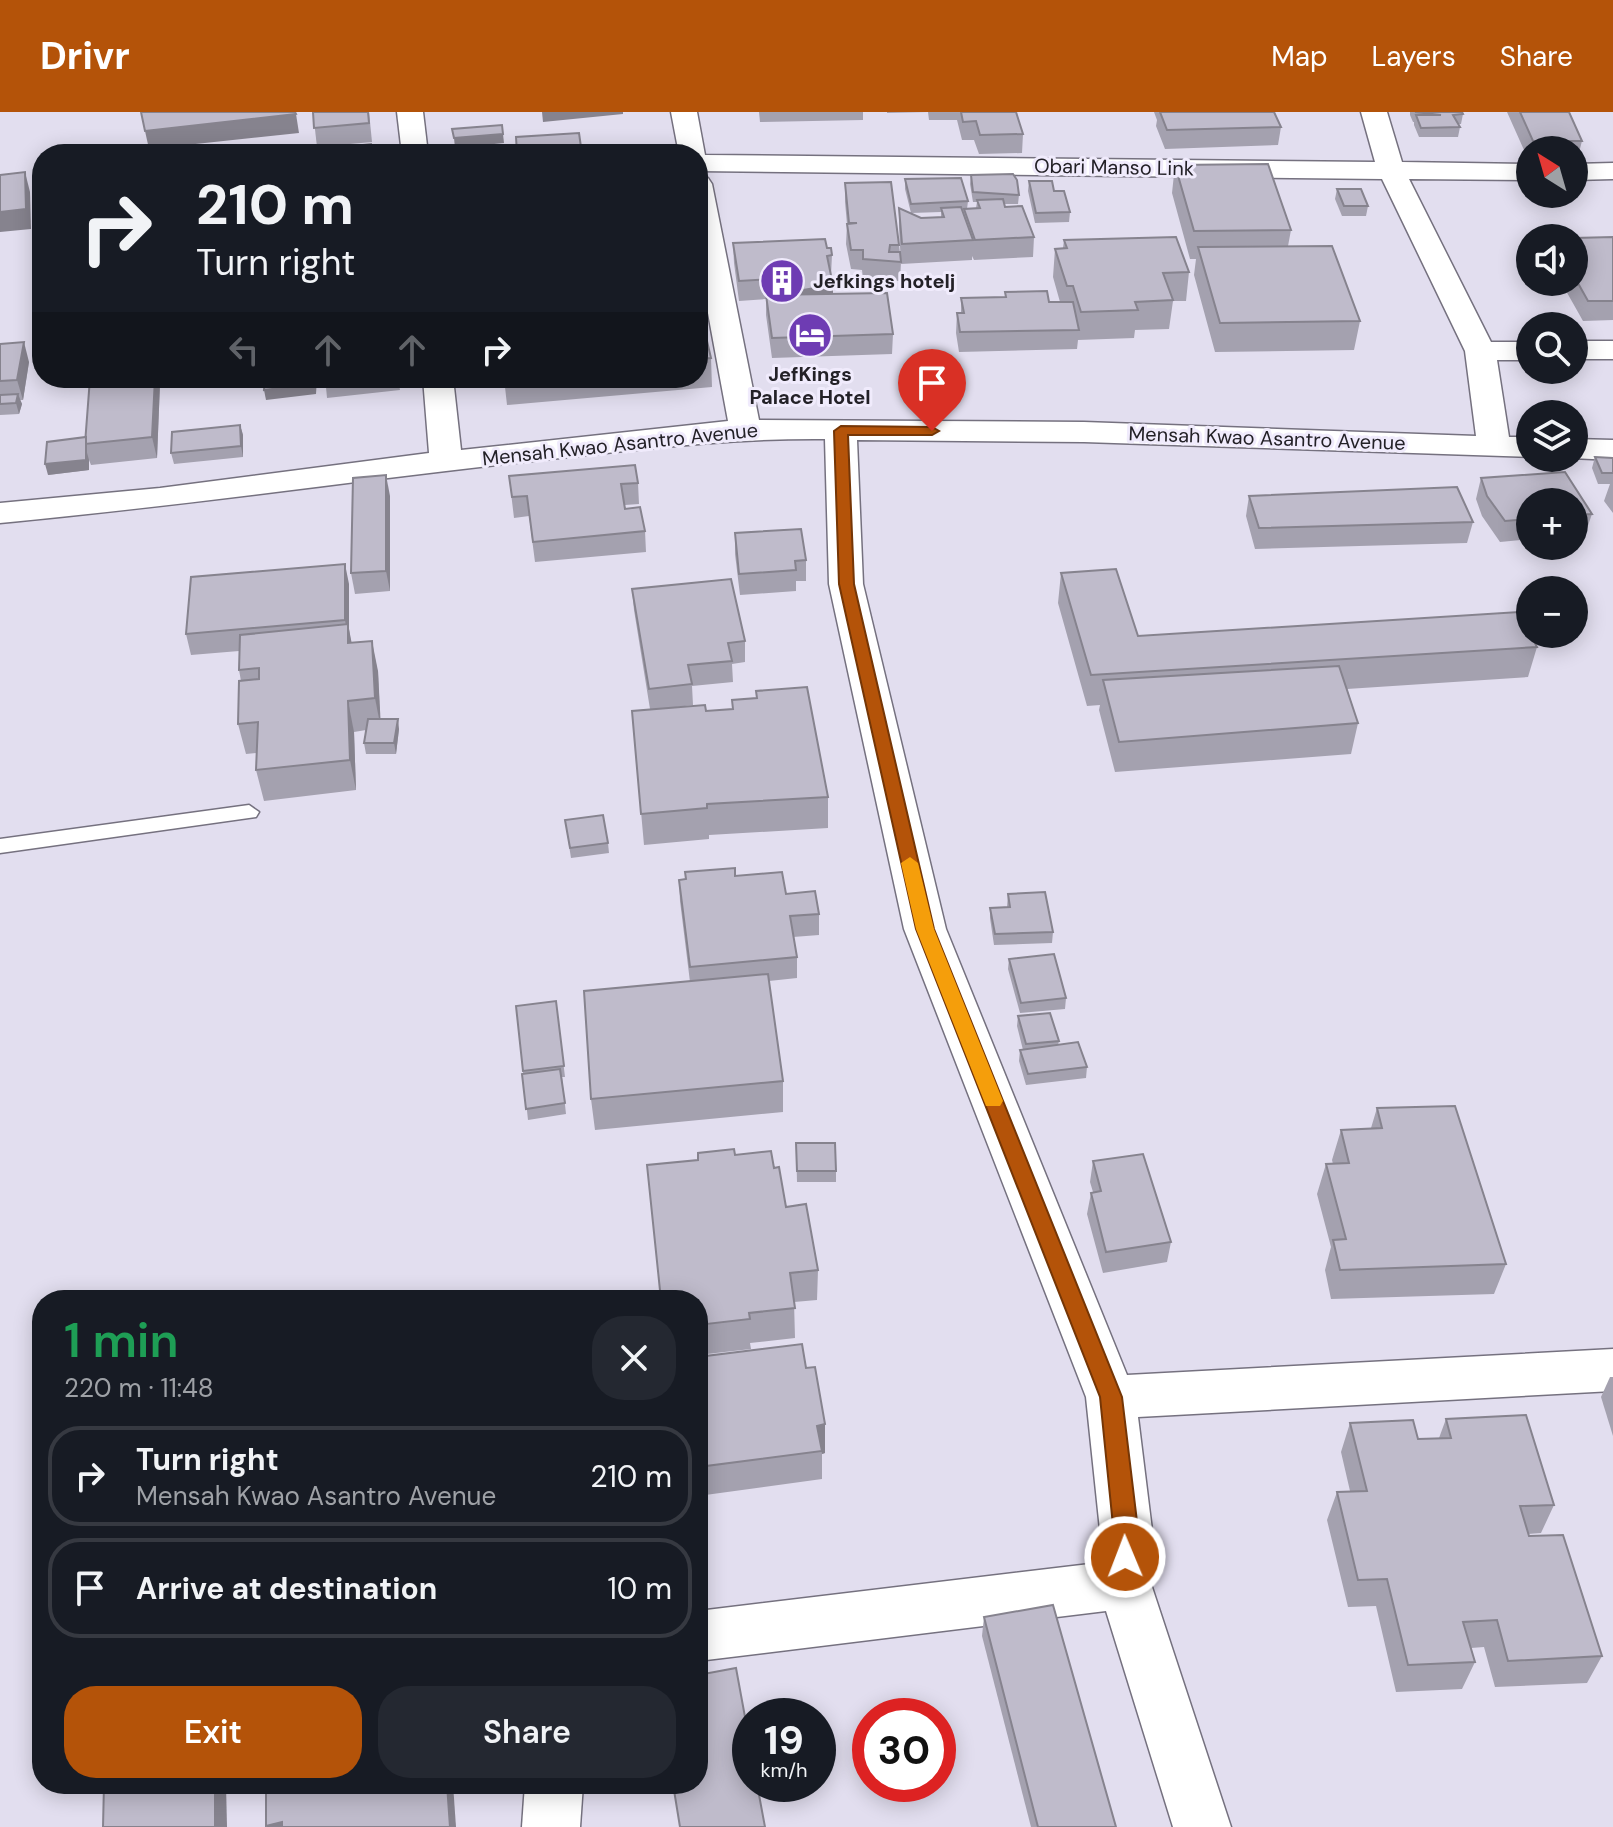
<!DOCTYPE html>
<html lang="en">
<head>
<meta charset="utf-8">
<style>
  :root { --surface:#171b24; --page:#242831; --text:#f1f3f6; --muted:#9ea1a6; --line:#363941; --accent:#b45309 }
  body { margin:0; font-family:"DM Sans",sans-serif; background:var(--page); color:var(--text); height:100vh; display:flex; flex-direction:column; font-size:30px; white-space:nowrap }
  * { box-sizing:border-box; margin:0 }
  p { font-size:26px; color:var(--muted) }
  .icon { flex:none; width:44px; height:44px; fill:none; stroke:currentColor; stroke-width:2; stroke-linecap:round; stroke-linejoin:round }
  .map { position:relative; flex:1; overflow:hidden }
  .side { position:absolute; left:32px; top:1178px; width:676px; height:504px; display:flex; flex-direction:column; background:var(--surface); border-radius:32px; box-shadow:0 4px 20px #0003 }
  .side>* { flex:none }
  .banner { position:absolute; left:32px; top:32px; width:676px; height:244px; border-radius:32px; box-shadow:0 4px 20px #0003; background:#171b24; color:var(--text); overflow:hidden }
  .needle { width:52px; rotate:323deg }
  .buttons { position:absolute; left:1516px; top:24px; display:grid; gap:16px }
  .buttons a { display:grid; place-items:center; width:72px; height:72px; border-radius:50%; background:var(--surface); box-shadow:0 4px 20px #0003; font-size:40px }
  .speed { position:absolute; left:732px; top:1586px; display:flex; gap:16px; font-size:40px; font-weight:700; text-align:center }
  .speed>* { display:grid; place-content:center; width:104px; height:104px; border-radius:50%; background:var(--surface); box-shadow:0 4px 20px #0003; line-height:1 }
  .speed small { font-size:20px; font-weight:400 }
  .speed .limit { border:12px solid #d22; background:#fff; color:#111 }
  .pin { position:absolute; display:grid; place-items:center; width:68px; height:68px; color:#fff; margin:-82px -34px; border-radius:50% 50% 50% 0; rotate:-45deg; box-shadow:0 0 8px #0007 }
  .pin .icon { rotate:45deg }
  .me { position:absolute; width:88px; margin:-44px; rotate:359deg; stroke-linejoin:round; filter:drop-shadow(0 0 6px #0008) }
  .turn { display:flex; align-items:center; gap:28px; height:168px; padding:0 32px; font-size:36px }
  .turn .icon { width:104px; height:104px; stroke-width:2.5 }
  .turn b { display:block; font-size:56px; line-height:68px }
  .lanes { display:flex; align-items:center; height:76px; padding:0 32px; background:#0003; justify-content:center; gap:40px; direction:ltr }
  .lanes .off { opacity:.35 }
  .round { display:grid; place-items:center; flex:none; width:84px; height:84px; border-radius:32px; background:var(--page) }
  .head { display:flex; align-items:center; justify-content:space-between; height:136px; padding:0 32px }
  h1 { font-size:48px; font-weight:600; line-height:60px; color:#1e9e55 }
  .action { display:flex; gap:16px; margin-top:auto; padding:16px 32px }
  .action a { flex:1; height:92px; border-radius:32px; background:var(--accent); color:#fff; font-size:32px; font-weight:600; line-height:92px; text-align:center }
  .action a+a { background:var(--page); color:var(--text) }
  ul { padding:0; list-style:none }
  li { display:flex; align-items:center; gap:24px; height:100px; margin:0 16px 12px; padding:0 16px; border:4px solid var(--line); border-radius:32px }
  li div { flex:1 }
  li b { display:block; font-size:30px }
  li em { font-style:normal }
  header { display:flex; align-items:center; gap:48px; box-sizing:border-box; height:112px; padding:0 40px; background:var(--accent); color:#fff }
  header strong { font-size:38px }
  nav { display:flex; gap:44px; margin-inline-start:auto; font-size:28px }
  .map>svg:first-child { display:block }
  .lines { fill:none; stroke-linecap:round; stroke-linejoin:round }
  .lane-casing { stroke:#75717f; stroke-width:3 }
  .street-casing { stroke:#75717f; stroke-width:3 }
  .lane { fill:#fff; fill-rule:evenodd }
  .street { fill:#fff; fill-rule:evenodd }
  .wall { fill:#a4a1af; fill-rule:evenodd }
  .shaded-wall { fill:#86838e }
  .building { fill:#bfbbcb; stroke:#86838e; stroke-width:2 }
  .route { fill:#b45309; stroke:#753606; stroke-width:2 }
  .slow { fill:#f59e0b }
  .labels { text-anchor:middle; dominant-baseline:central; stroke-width:6; stroke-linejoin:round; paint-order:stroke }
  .far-street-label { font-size:20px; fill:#232127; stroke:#f0ebfc }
  .far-poi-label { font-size:20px; font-weight:bold; fill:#232127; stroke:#f0ebfc; text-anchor:start }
</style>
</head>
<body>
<header>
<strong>Drivr</strong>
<nav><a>Map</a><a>Layers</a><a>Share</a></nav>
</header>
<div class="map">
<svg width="1613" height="1715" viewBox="0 0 1613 1715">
  <rect width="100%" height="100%" fill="#e2deef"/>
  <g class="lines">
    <!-- lane casing -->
    <g class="lane-casing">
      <polygon id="lane" points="249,693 259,700 256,705 0,741 0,727"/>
    </g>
    <!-- street casing -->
    <g class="street-casing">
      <g id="street">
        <polygon points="397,0 423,0 428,42 402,42"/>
        <path d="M671,0H697L705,43L1375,50L1361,0H1387L1402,50L1530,52V68L1409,67L1491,230H1530V248H1497L1509,325H1530V345L1084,330L857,328L863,472L946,817L1127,1263L1613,1237V1279L1138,1305L1152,1418L1151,1472L1231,1715H1173L1106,1499L698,1549V1499L1098,1451L1100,1418L1086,1285L904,817L829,472L825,327C730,326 636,338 542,348C361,368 181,394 0,411V391L160,376L429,341L423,266H453L461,338L728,309L698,147V64L708,66L712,72L759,308L1084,310L1476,324L1465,239L1382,67L698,59V42H679Z"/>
        <polygon points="1613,51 1613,67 1574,68 1574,52"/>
        <rect x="1574" y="229" width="39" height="18"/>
        <polygon points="1574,327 1613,328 1613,348 1571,346"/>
        <polygon points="525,1672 583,1672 580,1715 522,1715"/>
      </g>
    </g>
    <!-- lane -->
    <use href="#lane" class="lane"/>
    <!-- street -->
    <use href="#street" class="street"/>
  </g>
  <!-- wall -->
  <g class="wall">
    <polygon points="313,0 369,0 372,30 317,35"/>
    <polygon points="759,0 863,0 863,8 760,10"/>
    <polygon points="887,0 1016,0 1023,22 1022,41 979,42 974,28 962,28 957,8 929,8 928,0 887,1"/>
    <polygon points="1154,0 1274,0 1281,15 1278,33 1165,37 1156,14 1157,8"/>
    <polygon points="1410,0 1462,0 1463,2 1461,12 1458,12 1460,15 1458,25 1419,25 1414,13 1414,10 1413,10 1410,3"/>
    <polygon points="1507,0 1569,0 1582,29 1577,48 1574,48 1574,38 1530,38 1530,47 1528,47"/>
    <polygon points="1175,53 1291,118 1288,134 1360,209 1354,238 1215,240 1194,163 1196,147 1190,147 1172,81"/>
    <polygon points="971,63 1019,83 1018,92 1004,92 1005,95 1034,125 1033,145 974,148 972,144 972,148 901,152 899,116 899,96 921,106 941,105 941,100 911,101 905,77 905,67 968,89 967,97 976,96 977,90 973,90 970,72"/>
    <polygon points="1029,69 1054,79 1070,100 1069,110 1035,111 1028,79"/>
    <polygon points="845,71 899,133 901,150 900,169 863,167 862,158 851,157 846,132 847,112 845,90"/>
    <polygon points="1337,77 1368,94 1366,104 1342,104 1335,87"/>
    <polygon points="1613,125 1613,208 1583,209 1561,170 1574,170 1574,126"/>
    <polygon points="1064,128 1189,160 1186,189 1173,189 1169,217 1135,218 1134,226 1078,228 1077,237 959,240 956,221 957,201 961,201 961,186 1005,185 1005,180 1049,190 1060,190 1053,165 1055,137 1063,136"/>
    <path d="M733,131L827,136L832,143L831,163L833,182L893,222L892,242L772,246L766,203V187L739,189L734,151ZM773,176H787L788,183H774Z"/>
    <polygon points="698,213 711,246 712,275 507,293 504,266 698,266"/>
    <polygon points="0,232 29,250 23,288 20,288 22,292 19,302 0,303"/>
    <polygon points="90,266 159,266 160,271 157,346 91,353 89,348 89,358 48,363 86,325"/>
    <polygon points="398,266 400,278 327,286 326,275"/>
    <polygon points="240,313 243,323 243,345 174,352 171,341"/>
    <polygon points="1595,345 1613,346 1613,401 1604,389 1610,372 1598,372 1592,356"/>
    <polygon points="1565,360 1592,402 1585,422 1574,423 1574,390 1530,390 1530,427 1500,430 1482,404 1476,387 1481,366"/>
    <polygon points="509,364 638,371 639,392 625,393 625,397 645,419 646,440 535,450 529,404 514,406"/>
    <polygon points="390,384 390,479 355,482 351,461"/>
    <polygon points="1249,384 1473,410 1467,431 1255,437 1246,404"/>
    <polygon points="735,421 806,448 806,469 796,469 796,479 740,483 735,442"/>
    <polygon points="1061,461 1138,524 1537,535 1528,565 1347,577 1358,611 1351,642 1115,660 1099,598 1100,593 1087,594 1058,491"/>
    <polygon points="349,472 349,517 351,531 378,559 380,607 399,617 396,642 366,642 364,631 366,618 354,620 356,678 264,689 256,658 257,641 246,642 238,612 241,569 239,558 239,539 191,543 186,522"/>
    <polygon points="632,477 745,529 745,550 732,552 733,570 692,574 693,593 668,596 706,599 733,597 756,586 756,579 828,685 828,716 709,723 709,727 644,733 632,599 650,597 634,498"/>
    <polygon points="565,708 608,731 609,741 571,746"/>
    <polygon points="685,760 735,764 786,782 819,802 819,823 793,825 797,845 797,866 769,869 783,969 783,1000 595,1018 591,987 690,870 680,789 679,768 685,767"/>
    <polygon points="1008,782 1053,820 1052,831 994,833 990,806 990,796 1007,795"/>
    <polygon points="1009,847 1066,886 1065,897 1020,901 1008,857"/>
    <polygon points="556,889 565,965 562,965 566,1002 528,1008 516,894"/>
    <polygon points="1018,904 1059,929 1058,933 1087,955 1086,966 1026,973 1019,949 1020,938 1023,938 1017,914"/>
    <polygon points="1377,996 1506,1152 1494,1182 1331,1187 1325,1158 1331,1135 1317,1082 1326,1052 1333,1052 1332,1048 1341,1018 1371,1016"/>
    <polygon points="796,1031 836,1059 836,1070 797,1070"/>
    <polygon points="735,1043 774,1056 786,1095 818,1158 817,1188 794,1190 795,1226 750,1231 751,1237 698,1243 698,1048"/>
    <polygon points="1093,1049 1171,1130 1167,1150 1103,1161 1087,1102 1091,1081 1093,1080 1090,1070"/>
    <polygon points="698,1245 806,1256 825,1312 825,1341 822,1342 822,1367 698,1384"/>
    <polygon points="1610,1265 1613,1265 1613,1324 1601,1285"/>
    <polygon points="1446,1307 1554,1393 1541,1421 1528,1422 1602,1544 1587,1571 1495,1575 1484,1535 1471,1536 1475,1550 1462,1577 1396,1580 1376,1494 1348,1495 1327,1408 1337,1380 1350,1379 1341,1340 1350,1311 1418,1327 1439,1326"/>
    <polygon points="984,1505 1116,1715 1031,1715 982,1524"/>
  </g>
  <!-- shaded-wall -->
  <g class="shaded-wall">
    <polygon points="542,0 623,0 623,2 543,10"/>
    <polygon points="296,2 299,21 149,37 145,19"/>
    <polygon points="503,22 504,31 455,36 454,26"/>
    <polygon points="25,60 30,80 31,117 0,120 0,100"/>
    <polygon points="833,173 833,193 791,200 791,180"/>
    <polygon points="24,230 29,250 23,288 17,268"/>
    <polygon points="155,266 159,266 160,271 157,346 152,325"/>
    <polygon points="315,266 317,266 316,282 266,288 264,278"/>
    <polygon points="18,282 22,292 19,302 16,291"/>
    <polygon points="240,313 243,323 243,345 241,334"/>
    <polygon points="86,337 89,348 89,358 48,363 45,352"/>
    <polygon points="386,363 390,384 390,479 386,459"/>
    <polygon points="345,452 349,472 349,517 354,543 354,562 345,508"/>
    <polygon points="372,529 378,559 381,617 375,586"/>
    <polygon points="348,589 354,620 356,678 350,648"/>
    <polygon points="398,607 399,617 396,642 394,631"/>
    <polygon points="825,1312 825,1341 822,1342 817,1314"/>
    <polygon points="215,1672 226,1672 227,1715 215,1715"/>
    <polygon points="447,1672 453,1672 456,1715 450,1715"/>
    <polygon points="282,1710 284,1715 267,1715 266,1714"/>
  </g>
  <!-- building -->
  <g class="building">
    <polygon points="141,0 295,0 296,2 145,19"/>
    <polygon points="313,0 368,0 369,11 314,16"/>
    <polygon points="961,0 1016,0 1023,22 980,23 976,9 963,10"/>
    <polygon points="1160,0 1274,0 1281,15 1167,18"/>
    <polygon points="1415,0 1462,0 1463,2 1453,3 1460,15 1421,16 1416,3 1441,3"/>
    <polygon points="1520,0 1569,0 1582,29 1533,29"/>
    <polygon points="502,13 503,22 454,26 452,17"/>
    <polygon points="579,21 582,42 517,42 516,25"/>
    <polygon points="371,32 373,42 318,42 317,38"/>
    <polygon points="508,35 508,42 453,42 453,36"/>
    <polygon points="1268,52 1291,118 1194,119 1175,53"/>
    <polygon points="25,60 26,97 0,100 0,63"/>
    <polygon points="1013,62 1017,68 1019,83 973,80 971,63"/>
    <polygon points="961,66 968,89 911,92 905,67"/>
    <polygon points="1029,69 1052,69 1054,79 1064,79 1070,100 1036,101"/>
    <polygon points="891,70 899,133 890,133 889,140 900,140 901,150 863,147 863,138 851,138 847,112 857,111 849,111 845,71"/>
    <polygon points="1337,77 1361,77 1368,94 1344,94"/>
    <polygon points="1003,87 1005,95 1022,94 1034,125 975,128 964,97 980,96 977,88"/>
    <polygon points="961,95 973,128 902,132 899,96 921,106 944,105 941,96"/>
    <polygon points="1176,125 1189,160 1163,161 1173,188 1135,190 1138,198 1081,200 1073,174 1067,174 1055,137 1067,136 1064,128"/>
    <polygon points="1613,125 1613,189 1588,189 1574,164 1574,126"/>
    <polygon points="825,127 827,136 831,136 832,143 827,144 833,173 791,180 787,156 772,157 773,167 739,169 733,131"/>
    <polygon points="1332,134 1360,209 1220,211 1198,135"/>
    <polygon points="1047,179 1049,190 1073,190 1079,218 960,220 957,201 964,201 961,186 1006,185 1005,180"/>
    <polygon points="887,181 893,222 772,226 766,183"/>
    <polygon points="703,212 711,246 698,247 698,213"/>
    <polygon points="24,230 17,268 0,269 0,232"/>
    <polygon points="90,266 155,266 152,325 85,332"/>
    <polygon points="265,266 315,266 314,272 264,278"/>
    <polygon points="325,266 398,266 398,268 326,275"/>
    <polygon points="18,282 16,291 0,292 0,283"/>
    <polygon points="240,313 241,334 171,341 172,320"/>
    <polygon points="86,325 86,348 45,352 47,330"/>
    <polygon points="1595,345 1613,346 1613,361 1602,361"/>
    <polygon points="635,353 638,371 621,372 625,397 640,395 645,419 533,430 527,384 512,385 509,364"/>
    <polygon points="1565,360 1592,402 1574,403 1574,390 1530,390 1530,407 1505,409 1487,384 1481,366"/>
    <polygon points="386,363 386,459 351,461 353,366"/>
    <polygon points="1457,375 1473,410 1259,416 1249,384"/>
    <polygon points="801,417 806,448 795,449 796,458 739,462 735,421"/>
    <polygon points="345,452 345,508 186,522 191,465"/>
    <polygon points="1116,457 1138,524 1519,500 1537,535 1091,563 1061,461"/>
    <polygon points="731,467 745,529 728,531 732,549 688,553 692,572 649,577 632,477"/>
    <polygon points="348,512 348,531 372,529 375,586 348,589 350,648 256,658 258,610 238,612 239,569 259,567 259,556 239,558 240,523"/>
    <polygon points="1339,554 1358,611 1119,630 1103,568"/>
    <polygon points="807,575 828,685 707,692 707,696 641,702 632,599 705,593 706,599 733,597 732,588 757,586 756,579"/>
    <polygon points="368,607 398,607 394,631 364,631"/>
    <polygon points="603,703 608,731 570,736 565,708"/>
    <polygon points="735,756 735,764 782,760 786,782 815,779 819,802 790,804 797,845 690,855 679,768 686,767 685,760"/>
    <polygon points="1045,780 1053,820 995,822 990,796 1010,795 1008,782"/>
    <polygon points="1054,842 1066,886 1021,891 1009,847"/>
    <polygon points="768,862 783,969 591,987 584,879"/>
    <polygon points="556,889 564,954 523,959 516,894"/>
    <polygon points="1050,901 1059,929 1026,932 1018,904"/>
    <polygon points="1078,930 1087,955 1028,962 1020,938"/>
    <polygon points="560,957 565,991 526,997 522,962"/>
    <polygon points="1455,994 1506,1152 1340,1158 1333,1128 1346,1127 1326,1052 1349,1051 1341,1018 1382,1016 1377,996"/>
    <polygon points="796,1031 835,1031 836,1059 797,1059"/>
    <polygon points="734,1037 735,1043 771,1039 774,1056 779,1055 786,1095 806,1092 818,1158 790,1161 795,1196 749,1201 750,1207 698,1213 698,1188 661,1188 647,1053 698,1048 698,1041"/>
    <polygon points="1143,1042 1171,1130 1106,1140 1091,1081 1101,1079 1093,1049"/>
    <polygon points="802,1232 806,1256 815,1255 825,1312 817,1314 822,1339 698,1355 698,1245"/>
    <polygon points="1526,1303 1554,1393 1520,1394 1529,1424 1563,1423 1602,1544 1508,1549 1497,1508 1463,1510 1475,1550 1408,1553 1387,1467 1358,1468 1337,1380 1367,1379 1350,1311 1413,1308 1418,1327 1451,1326 1446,1307"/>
    <polygon points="1053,1493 1116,1715 1038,1715 984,1505"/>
    <polygon points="736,1556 750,1632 750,1672 757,1672 765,1715 680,1715 673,1672 698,1672 698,1563"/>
    <polygon points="104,1672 215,1672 215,1715 103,1715"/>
    <polygon points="266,1672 447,1672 450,1715 282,1715 282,1710 266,1714"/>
  </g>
  <!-- route -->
  <polygon class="route" points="841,314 932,315 939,319 932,323 848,323 854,472 934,817 1122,1285 1138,1418 1133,1453 1125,1456 1117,1453 1100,1285 916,817 839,472 834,319"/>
  <!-- slow -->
  <polygon class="slow" points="910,745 918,751 934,817 1003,989 1000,994 986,994 984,989 916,817 901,751"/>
  <!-- icons -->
  <defs>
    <g id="building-disc" transform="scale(2.3)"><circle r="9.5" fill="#6e3cb3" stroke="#f0ebfc"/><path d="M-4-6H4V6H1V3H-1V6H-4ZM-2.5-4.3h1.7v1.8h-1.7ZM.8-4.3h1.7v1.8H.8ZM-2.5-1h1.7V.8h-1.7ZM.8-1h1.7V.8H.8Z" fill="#fff"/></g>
    <g id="hotel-disc" transform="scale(2.3)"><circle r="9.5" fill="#6e3cb3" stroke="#f0ebfc"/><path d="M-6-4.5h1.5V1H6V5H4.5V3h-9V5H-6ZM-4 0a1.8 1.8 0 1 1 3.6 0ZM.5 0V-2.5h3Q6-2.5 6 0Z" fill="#fff"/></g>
  </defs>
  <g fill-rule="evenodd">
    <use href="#building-disc" x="782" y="169"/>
    <use href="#hotel-disc" x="810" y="223"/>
  </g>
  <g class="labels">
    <!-- far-street labels -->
    <g class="far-street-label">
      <text transform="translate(1114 55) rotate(1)">Obari Manso Link</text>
      <text transform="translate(1267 326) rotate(2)">Mensah Kwao Asantro Avenue</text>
      <text transform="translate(620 332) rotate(-6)">Mensah Kwao Asantro Avenue</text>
    </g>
    <!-- far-poi labels -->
    <g class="far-poi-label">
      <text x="813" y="169">Jefkings hotelj</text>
      <text x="810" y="262" text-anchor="middle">JefKings<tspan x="810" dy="23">Palace Hotel</tspan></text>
    </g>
  </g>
</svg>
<div class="buttons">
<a><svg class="needle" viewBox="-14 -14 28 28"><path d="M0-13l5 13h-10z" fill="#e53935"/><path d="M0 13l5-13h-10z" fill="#9ea1a6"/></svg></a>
<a><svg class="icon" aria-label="sound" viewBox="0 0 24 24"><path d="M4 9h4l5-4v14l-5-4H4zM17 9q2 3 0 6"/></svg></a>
<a><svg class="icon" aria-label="search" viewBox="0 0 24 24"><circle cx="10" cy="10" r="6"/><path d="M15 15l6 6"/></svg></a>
<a><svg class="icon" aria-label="layers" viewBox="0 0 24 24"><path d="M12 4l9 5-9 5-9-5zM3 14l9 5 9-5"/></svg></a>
<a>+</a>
<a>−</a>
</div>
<div class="speed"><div>19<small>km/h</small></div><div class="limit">30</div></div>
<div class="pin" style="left:932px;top:319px;background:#d93025"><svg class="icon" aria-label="arrive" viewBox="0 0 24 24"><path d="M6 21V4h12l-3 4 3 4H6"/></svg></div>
<svg class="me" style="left:1125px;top:1445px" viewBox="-20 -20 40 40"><circle r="17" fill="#b45309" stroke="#fff" stroke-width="3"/><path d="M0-11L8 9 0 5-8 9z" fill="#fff"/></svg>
<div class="banner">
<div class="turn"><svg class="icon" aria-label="right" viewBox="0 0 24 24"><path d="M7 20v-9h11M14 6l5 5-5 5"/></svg><div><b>210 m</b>Turn right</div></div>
<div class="lanes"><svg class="icon off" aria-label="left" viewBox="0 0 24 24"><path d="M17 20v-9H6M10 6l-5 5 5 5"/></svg><svg class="icon off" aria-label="ahead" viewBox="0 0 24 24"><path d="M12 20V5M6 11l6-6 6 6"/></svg><svg class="icon off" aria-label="ahead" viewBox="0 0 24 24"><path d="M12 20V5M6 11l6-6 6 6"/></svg><svg class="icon" aria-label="right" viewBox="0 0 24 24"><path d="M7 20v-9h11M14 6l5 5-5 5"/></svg></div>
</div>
<section class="side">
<div class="head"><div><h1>1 min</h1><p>220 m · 11:48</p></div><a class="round"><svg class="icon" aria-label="close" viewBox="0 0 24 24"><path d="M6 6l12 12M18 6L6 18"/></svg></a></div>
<ul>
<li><svg class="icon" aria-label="right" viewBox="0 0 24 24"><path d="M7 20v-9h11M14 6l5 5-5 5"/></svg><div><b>Turn right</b><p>Mensah Kwao Asantro Avenue</p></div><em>210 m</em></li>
<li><svg class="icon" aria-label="arrive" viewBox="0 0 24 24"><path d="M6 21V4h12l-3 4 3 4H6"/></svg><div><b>Arrive at destination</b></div><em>10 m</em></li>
</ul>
<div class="action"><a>Exit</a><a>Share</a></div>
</section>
</div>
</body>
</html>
